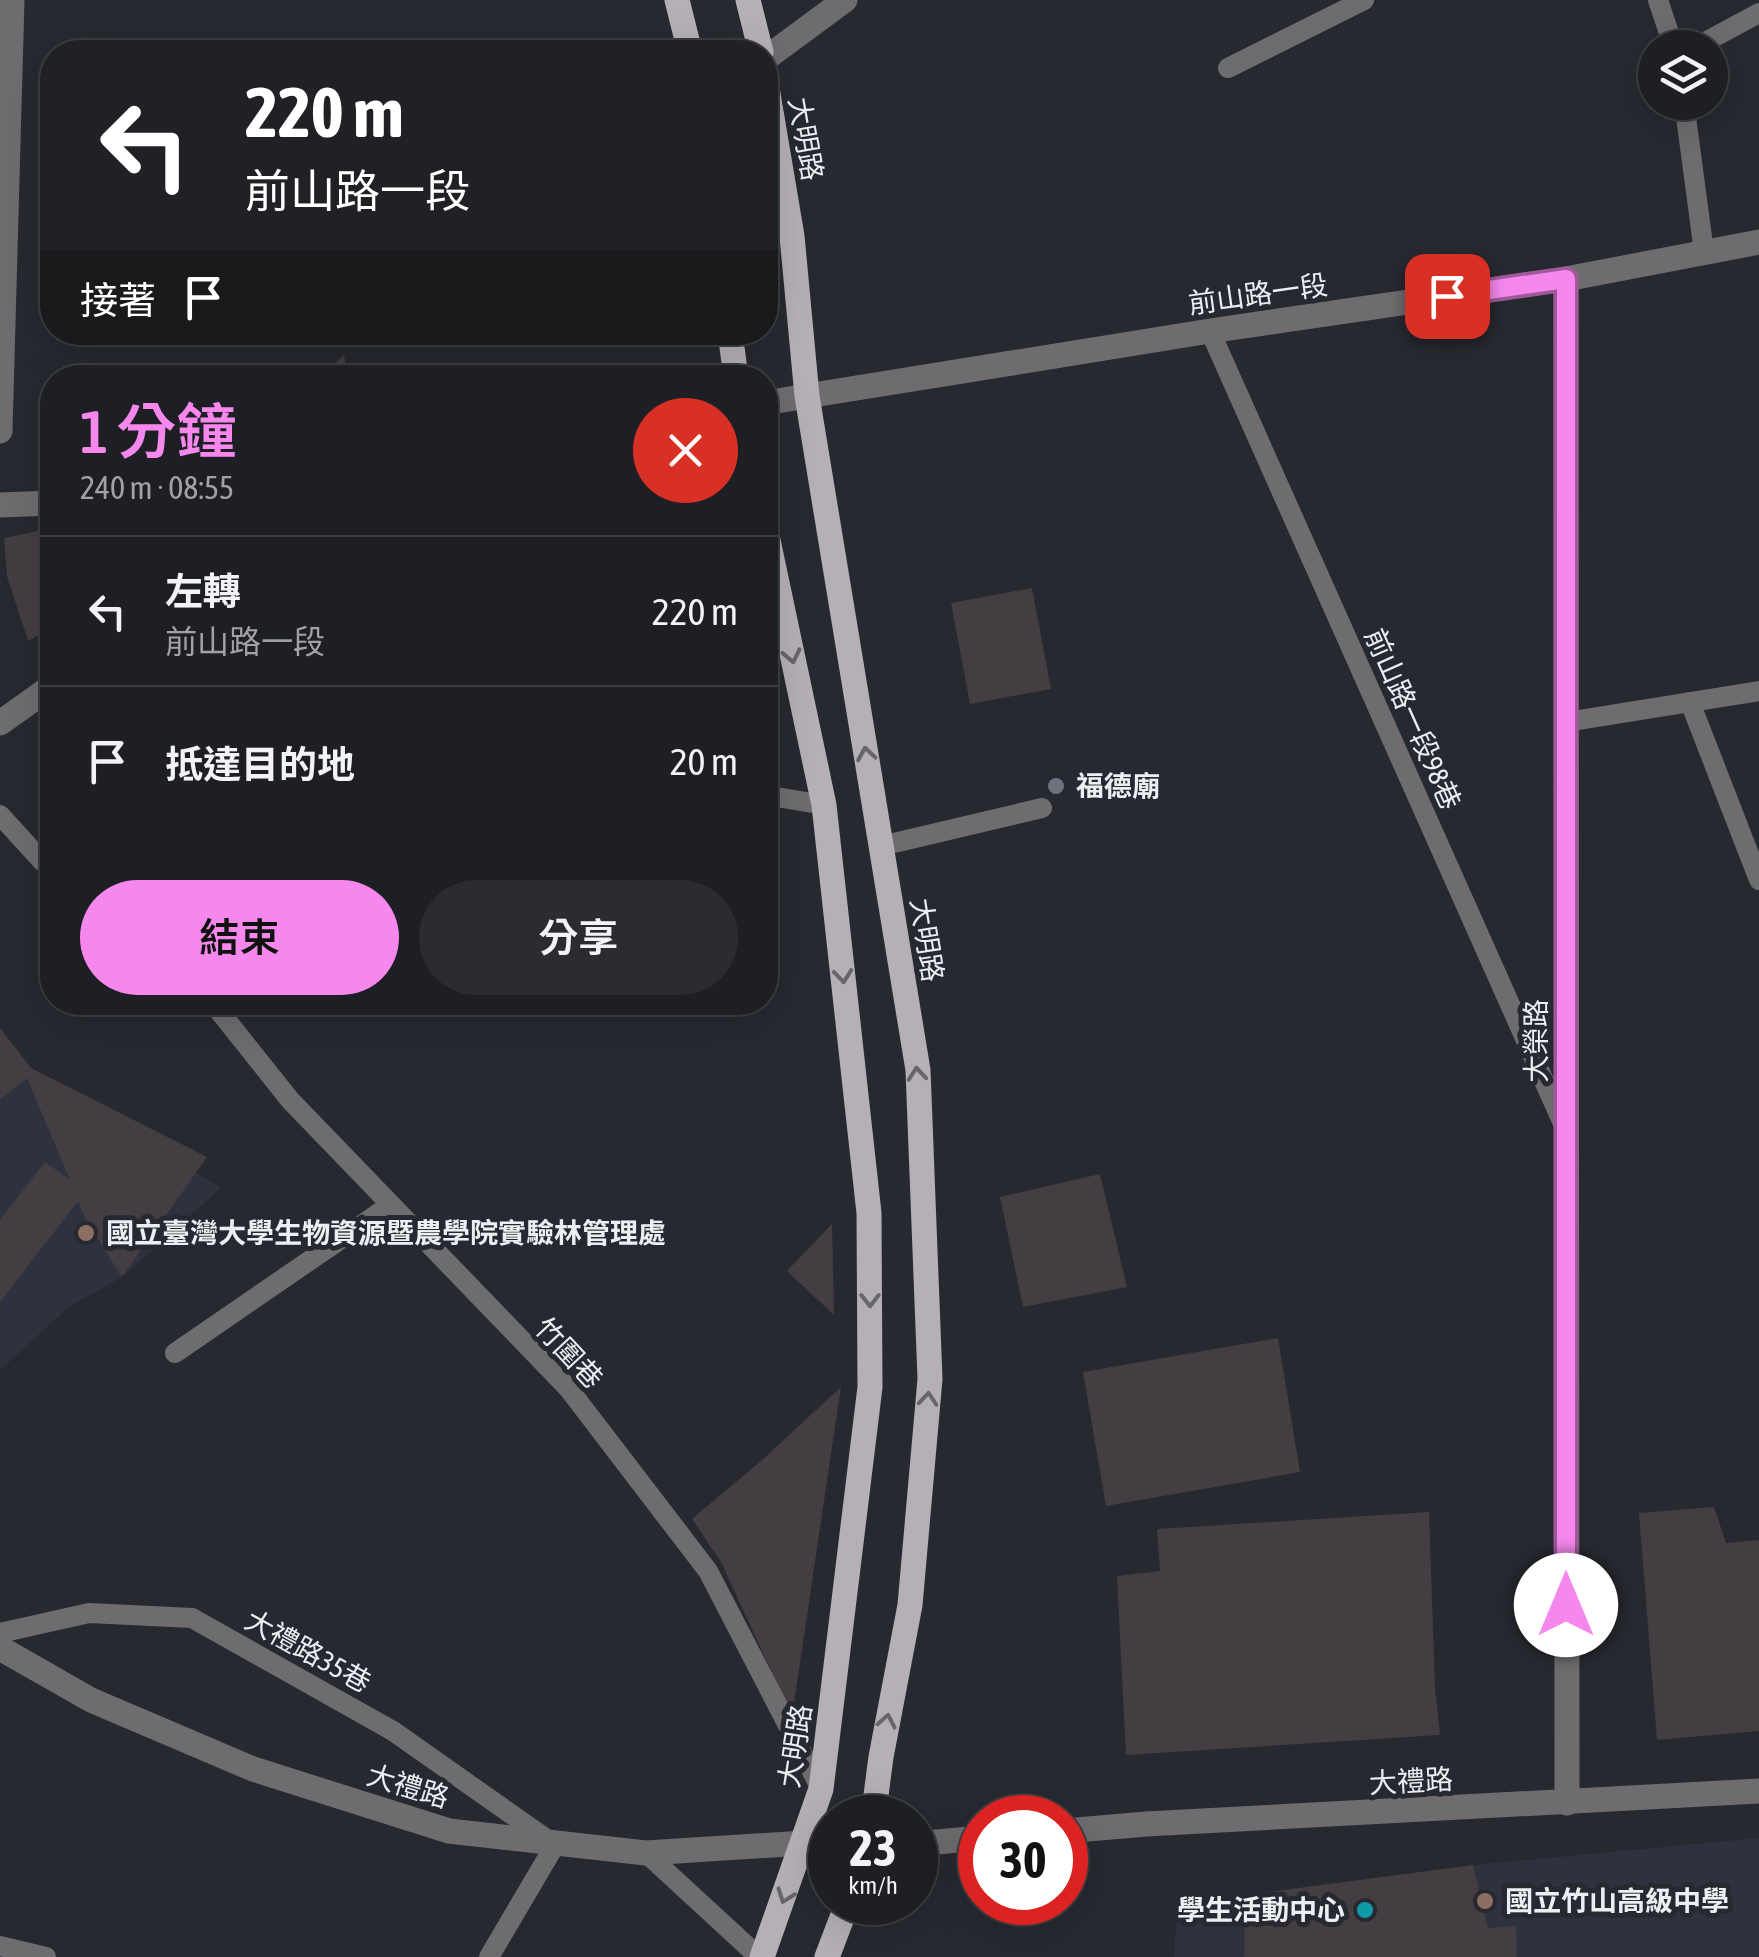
<!DOCTYPE html>
<html lang="zh-TW">
<head>
<meta charset="utf-8">
<style>
  :root { --surface:#1d1f24; --page:#2a2c31; --text:#f1f3f6; --muted:#a0a2a6; --line:#3b3d41; --accent:#f688ed }
  body { margin:0; font-family:"Asap Condensed","Noto Sans TC",sans-serif; background:var(--page); color:var(--text); height:100vh; display:flex; flex-direction:column; font-size:38px; white-space:nowrap }
  * { box-sizing:border-box; margin:0 }
  p { font-size:32px; color:var(--muted) }
  .icon { flex:none; width:55px; height:55px; fill:none; stroke:currentColor; stroke-width:2; stroke-linecap:round; stroke-linejoin:round }
  .map { position:relative; flex:1; overflow:hidden }
  .panel { position:absolute; left:40px; top:365px; width:738px; height:650px; display:flex; flex-direction:column; background:var(--surface); border-radius:40px; box-shadow:0 10px 40px #0002,0 0 0 2px var(--line) }
  .panel>* { flex:none }
  .banner { position:absolute; left:40px; top:40px; width:738px; height:305px; border-radius:40px; box-shadow:0 10px 40px #0002,0 0 0 2px var(--line); background:#202124; color:#fff; overflow:hidden }
  .buttons { position:absolute; left:1638px; top:30px; display:grid; gap:20px }
  .buttons a { display:grid; place-items:center; width:90px; height:90px; border-radius:50%; background:var(--surface); box-shadow:0 10px 40px #0002,0 0 0 2px var(--line); font-size:50px }
  .speed { position:absolute; left:808px; top:1795px; display:flex; gap:20px; font-size:50px; font-weight:700; text-align:center }
  .speed>* { display:grid; place-content:center; width:130px; height:130px; border-radius:50%; background:var(--surface); box-shadow:0 10px 40px #0002,0 0 0 2px var(--line); line-height:1 }
  .speed small { font-size:25px; font-weight:400 }
  .speed .limit { border:15px solid #d22; background:#fff; color:#111 }
  .pin { position:absolute; display:grid; place-items:center; width:85px; height:85px; color:#fff; margin:-42px; border-radius:20px; box-shadow:0 5px 15px #0006 }
  .me { position:absolute; width:110px; margin:-55px; rotate:0deg; stroke-linejoin:round; filter:drop-shadow(0 0 8px #0008) }
  .turn { display:flex; align-items:center; gap:35px; height:210px; padding:0 40px; font-size:45px }
  .turn .icon { width:130px; height:130px; stroke-width:2.5 }
  .turn b { display:block; font-size:70px; line-height:85px }
  .then { display:flex; align-items:center; height:95px; padding:0 40px; background:#0003; gap:20px; font-size:38px }
  .round { display:grid; place-items:center; flex:none; width:105px; height:105px; border-radius:52px; background:var(--page) }
  .headline { display:flex; align-items:center; justify-content:space-between; height:170px; padding:0 40px }
  h1 { font-size:60px; font-weight:600; line-height:75px; color:var(--accent) }
  .button { display:flex; gap:20px; margin-top:auto; padding:20px 40px }
  .button a { flex:1; height:115px; border-radius:60px; background:var(--accent); color:#111; font-size:40px; font-weight:600; line-height:115px; text-align:center }
  .button a+a { background:var(--page); color:var(--text) }
  ul { padding:0; list-style:none }
  li { display:flex; align-items:center; gap:30px; height:150px; padding:0 40px; border-top:2px solid var(--line) }
  li div { flex:1 }
  li b { display:block; font-size:38px }
  li em { font-style:normal }
  .map>svg:first-child { display:block }
  .built { fill:#2e323f }
  .building { fill:#443d42 }
  .lines { fill:none; stroke-linecap:round; stroke-linejoin:round }
  .service { stroke:#6f6c70; stroke-width:20 }
  .minor { stroke:#6f6c70; stroke-width:25 }
  .tertiary { stroke:#6f6c70; stroke-width:25 }
  .primary { stroke:#b5afb6; stroke-width:25 }
  .oneway { stroke:#67656c }
  .route-casing { stroke:#a0589a; stroke-width:25 }
  .route { stroke:#f688ed; stroke-width:18 }
  .worship-dot { fill:#6b7280; stroke:#272930; stroke-width:4 }
  .education-dot { fill:#8d6e63; stroke:#272930; stroke-width:4 }
  .culture-dot { fill:#0f9aa8; stroke:#272930; stroke-width:4 }
  .labels { text-anchor:middle; dominant-baseline:central; stroke-width:10; stroke-linejoin:round; paint-order:stroke }
  .street-label { font-size:28px; fill:#eceef3; stroke:#272930 }
  .poi-label { font-size:28px; font-weight:bold; fill:#eceef3; stroke:#272930; text-anchor:start }
</style>
</head>
<body>
<div class="map">
<svg width="1759" height="1957" viewBox="0 0 1759 1957">
  <rect width="100%" height="100%" fill="#272930"/>
  <!-- built -->
  <g class="built">
    <polygon points="0,1062 20,1062 221,1188 122,1277 69,1307 0,1370"/>
    <polygon points="1759,1838 1759,1957 1174,1957 1177,1907 1473,1865"/>
  </g>
  <!-- building -->
  <g class="building">
    <polygon points="344,355 348,378 320,378"/>
    <polygon points="52,528 52,628 28,641 7,576 4,538"/>
    <polygon points="1032,588 1051,689 970,704 951,603"/>
    <polygon points="0,1028 31,1068 207,1157 122,1277 87,1222 78,1201 0,1302 0,1220 45,1162 70,1180 27,1078 0,1100"/>
    <polygon points="1100,1174 1127,1287 1023,1307 1000,1197"/>
    <polygon points="832,1224 834,1315 787,1271"/>
    <polygon points="1278,1338 1300,1472 1106,1506 1083,1372"/>
    <polygon points="841,1387 792,1716 721,1562 692,1519 762,1460"/>
    <polygon points="1714,1507 1726,1543 1759,1540 1759,1731 1657,1740 1639,1513"/>
    <polygon points="1429,1512 1435,1688 1440,1735 1126,1755 1117,1576 1160,1571 1157,1529"/>
    <polygon points="1473,1865 1488,1928 1516,1926 1517,1957 1244,1957 1246,1895"/>
  </g>
  <g class="lines">
    <!-- service -->
    <g class="service">
      <polyline points="1658,0 1674,48"/>
      <polyline points="1694,48 1759,13"/>
      <polyline points="1228,68 1364,0"/>
      <polyline points="1684,102 1704,252"/>
      <polyline points="1210,331 1565,1128"/>
      <polyline points="1690,702 1759,880"/>
      <polyline points="1566,722 1759,691"/>
      <polyline points="765,795 824,805"/>
      <polyline points="0,815 42,861 52,867"/>
      <polyline points="881,846 1042,808"/>
      <polyline points="212,1002 290,1100 568,1388 708,1571 821,1789"/>
      <polyline points="175,1353 389,1206"/>
      <polyline points="0,1633 89,1613 192,1618 393,1731 555,1845 489,1957"/>
      <polyline points="646,1853 759,1957"/>
      <polyline points="0,1946 46,1957"/>
    </g>
    <!-- minor -->
    <g class="minor">
      <polyline points="765,59 845,0"/>
      <polyline points="1566,279 1567,1803"/>
      <polyline points="765,403 807,396"/>
      <polyline points="0,431 12,0"/>
      <polyline points="0,505 52,503"/>
      <polyline points="0,723 52,686"/>
      <polyline points="0,1648 91,1700 253,1769 449,1831 646,1853 804,1843 830,1845"/>
      <polyline points="1065,1831 1146,1824 1759,1791"/>
      <polyline points="915,1844 980,1838"/>
    </g>
    <!-- tertiary -->
    <polyline class="tertiary" points="807,396 1210,331 1566,279 1759,242"/>
    <!-- primary -->
    <g class="primary">
      <polyline points="677,0 690,52"/>
      <polyline points="748,0 761,52"/>
      <polyline points="765,76 792,236 807,396 918,1070 930,1379 910,1605 881,1757 873,1818"/>
      <polyline points="730,332 736,378"/>
      <polyline points="762,1957 821,1789 870,1387 869,1213 824,805 765,526"/>
      <polyline points="827,1957 848,1902"/>
    </g>
  </g>
  <!-- one-way arrows -->
  <defs><path id="oneway-chevron" d="M-2-3.5L2.5 0L-2 3.5" fill="none" stroke-width="1.6" stroke-linecap="round" stroke-linejoin="round" transform="scale(2.5)"/></defs>
  <g class="oneway">
    <use href="#oneway-chevron" transform="translate(792 656) rotate(78)"/>
    <use href="#oneway-chevron" transform="translate(866 754) rotate(-99)"/>
    <use href="#oneway-chevron" transform="translate(843 976) rotate(84)"/>
    <use href="#oneway-chevron" transform="translate(917 1074) rotate(-95)"/>
    <use href="#oneway-chevron" transform="translate(870 1300) rotate(90)"/>
    <use href="#oneway-chevron" transform="translate(928 1399) rotate(-85)"/>
    <use href="#oneway-chevron" transform="translate(887 1721) rotate(-79)"/>
    <use href="#oneway-chevron" transform="translate(785 1896) rotate(110)"/>
  </g>
  <g class="lines">
    <!-- route casing -->
    <g class="route-casing">
      <polyline id="route" points="1447,296 1566,279 1566,1605"/>
    </g>
    <!-- route -->
    <use href="#route" class="route"/>
  </g>
  <!-- markers -->
  <circle class="worship-dot" cx="1056" cy="786" r="10"/>
  <g class="education-dot">
    <circle cx="86" cy="1233" r="10"/>
    <circle cx="1485" cy="1901" r="10"/>
  </g>
  <circle class="culture-dot" cx="1365" cy="1910" r="10"/>
  <g class="labels">
    <!-- street labels -->
    <g class="street-label">
      <text transform="translate(806 139) rotate(80)">大明路</text>
      <text transform="translate(1258 294) rotate(-8)">前山路一段</text>
      <text transform="translate(1413 719) rotate(66)">前山路一段98巷</text>
      <text transform="translate(927 940) rotate(81)">大明路</text>
      <text transform="translate(1536 1041) rotate(-90)">大榮路</text>
      <text transform="translate(569 1353) rotate(47)">竹圍巷</text>
      <text transform="translate(308 1651) rotate(29)">大禮路35巷</text>
      <text transform="translate(795 1746) rotate(-81)">大明路</text>
      <text transform="translate(1411 1781) rotate(-3)">大禮路</text>
      <text transform="translate(408 1786) rotate(17)">大禮路</text>
    </g>
    <!-- poi labels -->
    <g class="poi-label">
      <text x="1076" y="786">福德廟</text>
      <text x="106" y="1233">國立臺灣大學生物資源暨農學院實驗林管理處</text>
      <text x="1505" y="1901">國立竹山高級中學</text>
      <text x="1345" y="1910" text-anchor="end">學生活動中心</text>
    </g>
  </g>
</svg>
<div class="buttons">
<a><svg class="icon" aria-label="layers" viewBox="0 0 24 24"><path d="M12 4l9 5-9 5-9-5zM3 14l9 5 9-5"/></svg></a>
</div>
<div class="speed"><div>23<small>km/h</small></div><div class="limit">30</div></div>
<div class="pin" style="left:1447px;top:296px;background:#d93025"><svg class="icon" aria-label="arrive" viewBox="0 0 24 24"><path d="M6 21V4h12l-3 4 3 4H6"/></svg></div>
<svg class="me" style="left:1566px;top:1605px" viewBox="-20 -20 40 40"><circle r="19" fill="#fff"/><path d="M0-13L10 11 0 6-10 11z" fill="#f688ed"/></svg>
<div class="banner">
<div class="turn"><svg class="icon" aria-label="left" viewBox="0 0 24 24"><path d="M17 20v-9H6M10 6l-5 5 5 5"/></svg><div><b>220 m</b>前山路一段</div></div>
<div class="then">接著<svg class="icon" aria-label="arrive" viewBox="0 0 24 24"><path d="M6 21V4h12l-3 4 3 4H6"/></svg></div>
</div>
<section class="panel">
<div class="headline"><div><h1>1 分鐘</h1><p>240 m · 08:55</p></div><a class="round" style="background:#d93025;color:#fff"><svg class="icon" aria-label="close" viewBox="0 0 24 24"><path d="M6 6l12 12M18 6L6 18"/></svg></a></div>
<ul>
<li><svg class="icon" aria-label="left" viewBox="0 0 24 24"><path d="M17 20v-9H6M10 6l-5 5 5 5"/></svg><div><b>左轉</b><p>前山路一段</p></div><em>220 m</em></li>
<li><svg class="icon" aria-label="arrive" viewBox="0 0 24 24"><path d="M6 21V4h12l-3 4 3 4H6"/></svg><div><b>抵達目的地</b></div><em>20 m</em></li>
</ul>
<div class="button"><a>結束</a><a>分享</a></div>
</section>
</div>
</body>
</html>
